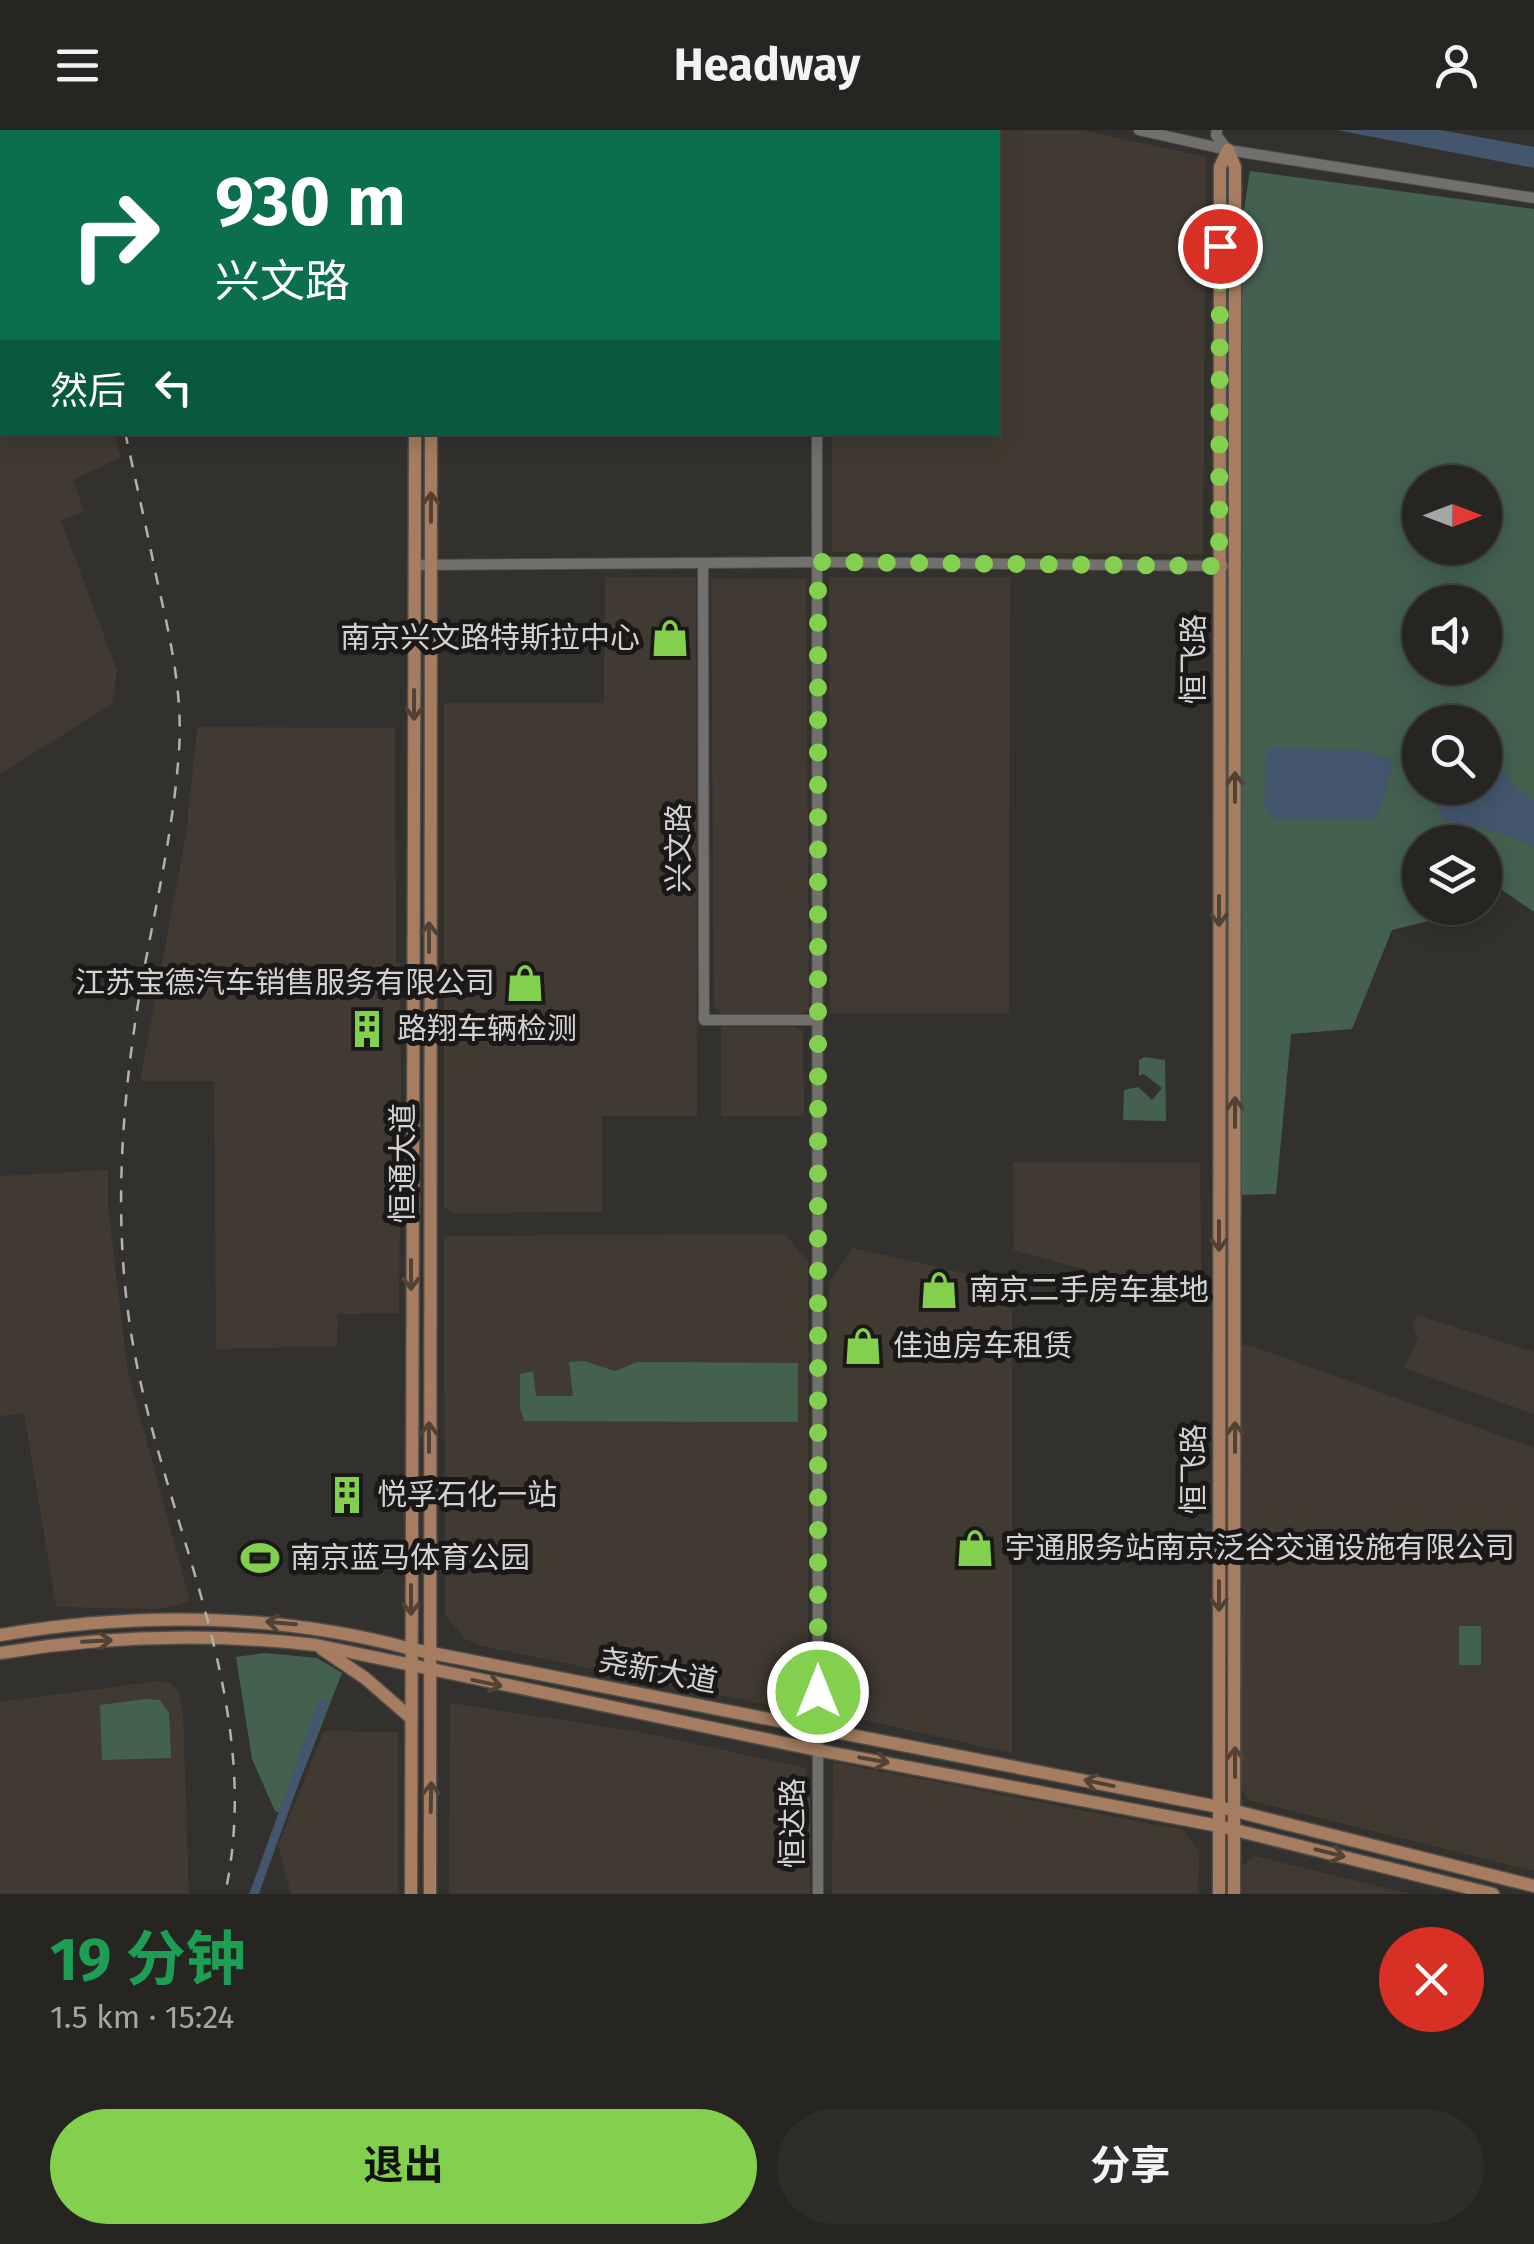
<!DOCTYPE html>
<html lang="zh">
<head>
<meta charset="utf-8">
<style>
  :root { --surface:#262522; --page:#2e2d2a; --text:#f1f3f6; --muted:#a4a5a5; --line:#424240; --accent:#83d04e }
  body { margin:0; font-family:"Fira Sans","Noto Sans SC",sans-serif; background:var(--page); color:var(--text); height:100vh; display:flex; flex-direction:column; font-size:38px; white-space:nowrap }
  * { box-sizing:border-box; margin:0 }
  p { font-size:32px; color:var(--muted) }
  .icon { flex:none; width:55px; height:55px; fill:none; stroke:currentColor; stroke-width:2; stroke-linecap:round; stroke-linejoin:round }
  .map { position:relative; height:1764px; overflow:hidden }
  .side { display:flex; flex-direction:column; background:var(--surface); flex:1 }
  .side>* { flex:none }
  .banner { position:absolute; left:0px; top:0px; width:1000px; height:305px; box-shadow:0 5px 25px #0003,0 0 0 2px var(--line); background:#0b6e4f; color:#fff; overflow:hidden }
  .needle { width:65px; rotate:90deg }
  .tools { position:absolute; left:1402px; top:335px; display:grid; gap:20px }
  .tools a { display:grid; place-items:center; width:100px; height:100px; border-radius:50%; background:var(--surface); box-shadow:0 5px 25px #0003,0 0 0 2px var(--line); font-size:50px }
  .pin { position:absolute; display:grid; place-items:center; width:85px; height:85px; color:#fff; margin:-42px; border:5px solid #fff; border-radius:50%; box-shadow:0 2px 10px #0007 }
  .me { position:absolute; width:110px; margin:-55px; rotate:0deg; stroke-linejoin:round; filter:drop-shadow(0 0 8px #0008) }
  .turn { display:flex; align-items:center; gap:35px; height:210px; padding:0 50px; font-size:45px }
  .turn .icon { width:130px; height:130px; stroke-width:2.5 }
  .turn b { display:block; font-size:70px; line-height:85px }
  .then { display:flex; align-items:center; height:95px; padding:0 50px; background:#0003; gap:20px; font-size:38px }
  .round { display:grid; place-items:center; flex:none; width:105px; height:105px; border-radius:52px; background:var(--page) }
  .head { display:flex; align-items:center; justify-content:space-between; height:170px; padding:0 50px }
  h1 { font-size:60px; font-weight:700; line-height:75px; color:#1e9e55 }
  .primary-button { display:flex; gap:20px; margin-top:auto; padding:20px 50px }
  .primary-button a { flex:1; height:115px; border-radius:60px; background:var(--accent); color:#111; font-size:40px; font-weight:700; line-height:115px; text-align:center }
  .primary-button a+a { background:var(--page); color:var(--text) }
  header { display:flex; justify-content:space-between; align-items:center; height:130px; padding:0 50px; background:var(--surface); font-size:45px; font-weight:700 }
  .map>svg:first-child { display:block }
  .built { fill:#403a32 }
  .green { fill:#446150; fill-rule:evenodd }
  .water { fill:#43566d }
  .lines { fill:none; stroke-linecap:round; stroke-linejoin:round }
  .canal { stroke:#43566d; stroke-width:9 }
  .minor-casing { stroke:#4f4d4a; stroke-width:12 }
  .major-casing { stroke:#4f4d4a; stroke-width:15 }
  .minor { stroke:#72706d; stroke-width:10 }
  .major { stroke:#a67d60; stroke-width:12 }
  .rail { stroke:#b2b1af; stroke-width:2.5; stroke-dasharray:12 12; stroke-linecap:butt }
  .oneway { stroke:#524135 }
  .route { stroke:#83d04e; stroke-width:18; stroke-dasharray:0 32.4 }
  .labels { text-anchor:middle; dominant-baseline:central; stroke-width:10; stroke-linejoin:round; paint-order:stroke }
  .poi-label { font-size:30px; fill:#d3d2d0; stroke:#1a1918; text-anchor:start }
  .street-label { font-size:30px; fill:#d3d2d0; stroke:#1a1918 }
</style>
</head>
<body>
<header><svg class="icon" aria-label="menu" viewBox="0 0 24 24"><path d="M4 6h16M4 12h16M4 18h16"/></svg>Headway<svg class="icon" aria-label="person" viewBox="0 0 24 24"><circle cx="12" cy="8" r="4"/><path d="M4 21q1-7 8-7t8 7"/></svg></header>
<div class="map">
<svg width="1534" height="1764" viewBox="0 0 1534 1764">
  <rect width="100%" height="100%" fill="#33312e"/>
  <!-- built -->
  <g class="built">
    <polygon points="833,0 1081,0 1206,27 1203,424 832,422 832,303 998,302 998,2"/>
    <polygon points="0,24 2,302 114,303 121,327 73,350 84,382 61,390 117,541 112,574 0,644"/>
    <polygon points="605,447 696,447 697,986 602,986 602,1082 455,1083 444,1078 444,573 604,573"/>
    <polygon points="829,447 1010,447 1009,883 830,883"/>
    <polygon points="711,449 806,449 809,879 801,884 722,884 714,877"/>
    <polygon points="197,597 395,598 396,832 400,833 401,950 399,1183 338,1184 337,1216 216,1219 214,951 140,951 186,705"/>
    <polygon points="721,897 796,897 803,901 804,986 721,986"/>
    <polygon points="1013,1032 1200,1033 1202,1173 1014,1120"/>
    <polygon points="108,1040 108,1076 128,1242 190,1471 159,1479 56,1477 24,1283 0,1286 0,1046"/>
    <polygon points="785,1104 808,1132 808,1573 793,1580 482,1516 465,1509 445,1485 444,1106"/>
    <polygon points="853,1118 1012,1154 1012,1623 832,1583 829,1153"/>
    <polygon points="1417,1185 1534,1222 1534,1284 1404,1238 1418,1208 1413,1196"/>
    <polygon points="1242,1216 1252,1216 1534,1318 1534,1741 1248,1670 1240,1656 1239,1223"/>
    <polygon points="158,1551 171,1553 179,1563 183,1582 189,1764 0,1764 0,1572"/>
    <polygon points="450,1573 641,1602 805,1638 810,1662 810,1764 449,1764"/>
    <polygon points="324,1601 398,1602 398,1764 291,1764 278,1715"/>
    <polygon points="833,1632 1183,1700 1199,1721 1198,1764 832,1764"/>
    <polygon points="1255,1726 1411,1764 1242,1764 1242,1736"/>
  </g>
  <!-- green -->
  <g class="green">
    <path d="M1250,41L1534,79V782L1485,748V712H1420V778H1452L1448,786L1392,800L1352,899L1291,904L1276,1064L1240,1065L1242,92ZM1420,352H1485V418H1420ZM1420,472H1485V538H1420ZM1420,592H1485V658H1420Z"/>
    <polygon points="1144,927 1165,930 1166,991 1123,990 1124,960 1138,957 1152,970 1162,958 1144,944 1139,946 1139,930"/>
    <polygon points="584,1231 615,1241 637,1232 798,1233 798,1292 524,1291 520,1278 520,1244 533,1241 536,1266 573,1266 569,1232"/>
    <rect x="1459" y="1496" width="22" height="39"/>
    <polygon points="264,1523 317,1528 342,1543 286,1686 275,1681 252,1629 236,1527"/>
    <polygon points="145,1569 160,1570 169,1583 171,1628 102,1630 100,1575"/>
  </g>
  <!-- water -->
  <g class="water">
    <polygon points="1337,0 1440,0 1534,17 1534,38"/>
    <polygon points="1270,618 1360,620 1391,629 1392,640 1376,690 1276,689 1264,677 1266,622"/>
    <path d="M1485,623L1495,627L1513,654L1534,671V717C1511,708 1483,692 1458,699L1455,693L1444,691L1429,658H1485Z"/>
  </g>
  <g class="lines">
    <!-- canal -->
    <polyline class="canal" points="254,1764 323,1573"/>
    <!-- minor casing -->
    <g class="minor-casing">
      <g id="minor">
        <polyline points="816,0 816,2"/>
        <polyline points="1139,0 1228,20 1534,68"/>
        <polyline points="1217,0 1216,5 1228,20"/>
        <polyline points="817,302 818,1764"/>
        <polyline points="703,433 704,890 818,890"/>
        <polyline points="414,435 817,432 1223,436"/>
      </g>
    </g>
    <!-- major casing -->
    <g class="major-casing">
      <g id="major">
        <polyline points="418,0 418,2"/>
        <polyline points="432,2 432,0"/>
        <polyline points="1228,20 1235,37 1234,1764"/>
        <path d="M0,1505C136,1482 278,1483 411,1519L1219,1677L1534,1756"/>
        <polyline points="322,1519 365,1548 411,1588"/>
        <path d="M0,1523C103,1506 212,1503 316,1515L817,1620L1219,1696L1493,1764"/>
        <polyline points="411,1764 415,302"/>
        <polyline points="430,1764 431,302"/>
        <polyline points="1219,1764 1220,37 1228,20"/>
      </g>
    </g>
    <!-- minor -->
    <use href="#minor" class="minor"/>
    <!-- major -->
    <use href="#major" class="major"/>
    <!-- rail -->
    <g class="rail">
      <polyline points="12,0 14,2"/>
      <path d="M125,302C136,352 147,401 157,450C170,507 183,563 179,621C173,707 152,790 138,874C120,987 113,1107 134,1220C167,1401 266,1575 225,1764"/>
    </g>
  </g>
  <!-- one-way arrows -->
  <defs><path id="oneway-shaft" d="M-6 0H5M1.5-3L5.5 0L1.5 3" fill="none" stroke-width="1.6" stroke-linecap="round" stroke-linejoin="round" transform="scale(2.5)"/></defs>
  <g class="oneway">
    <use href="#oneway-shaft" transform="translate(431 377) rotate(-90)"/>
    <use href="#oneway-shaft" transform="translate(414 575) rotate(90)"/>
    <use href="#oneway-shaft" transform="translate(1235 657) rotate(-90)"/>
    <use href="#oneway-shaft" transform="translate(1219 781) rotate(90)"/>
    <use href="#oneway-shaft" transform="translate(429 807) rotate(-90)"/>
    <use href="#oneway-shaft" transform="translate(1235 982) rotate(-90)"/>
    <use href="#oneway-shaft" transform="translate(1219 1106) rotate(90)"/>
    <use href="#oneway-shaft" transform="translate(411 1145) rotate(90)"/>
    <use href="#oneway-shaft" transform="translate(429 1307) rotate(-90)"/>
    <use href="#oneway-shaft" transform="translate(1235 1307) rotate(-90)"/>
    <use href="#oneway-shaft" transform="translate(1219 1466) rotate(90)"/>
    <use href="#oneway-shaft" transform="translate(411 1470) rotate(90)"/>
    <use href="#oneway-shaft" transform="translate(281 1493) rotate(-175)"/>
    <use href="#oneway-shaft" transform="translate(97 1511) rotate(-3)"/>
    <use href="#oneway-shaft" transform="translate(487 1553) rotate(12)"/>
    <use href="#oneway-shaft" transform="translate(874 1630) rotate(10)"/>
    <use href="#oneway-shaft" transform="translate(1235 1632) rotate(-90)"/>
    <use href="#oneway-shaft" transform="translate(1099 1653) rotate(-168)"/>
    <use href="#oneway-shaft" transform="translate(431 1667) rotate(-89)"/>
    <use href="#oneway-shaft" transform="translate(1330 1723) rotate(14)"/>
  </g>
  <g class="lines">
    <!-- route -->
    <polyline class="route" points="818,1562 818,432 1219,436 1220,116"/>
  </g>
  <!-- icons -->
  <defs>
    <g id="shop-bare" transform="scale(3)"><path d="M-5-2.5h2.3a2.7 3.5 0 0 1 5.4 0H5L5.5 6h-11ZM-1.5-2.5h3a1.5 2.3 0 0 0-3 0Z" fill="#83d04e" stroke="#1a1918" stroke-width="2.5" paint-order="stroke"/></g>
    <g id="building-bare" transform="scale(3)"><path d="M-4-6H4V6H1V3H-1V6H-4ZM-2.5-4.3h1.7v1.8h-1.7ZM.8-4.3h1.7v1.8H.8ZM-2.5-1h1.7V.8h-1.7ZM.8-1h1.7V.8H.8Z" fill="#83d04e" stroke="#1a1918" stroke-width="2.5" paint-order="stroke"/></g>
    <g id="stadium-bare" transform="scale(3)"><path d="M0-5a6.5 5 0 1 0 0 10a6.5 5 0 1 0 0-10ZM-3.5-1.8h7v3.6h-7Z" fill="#83d04e" stroke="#1a1918" stroke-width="2.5" paint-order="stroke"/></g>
  </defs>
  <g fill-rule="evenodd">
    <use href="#shop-bare" x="670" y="508"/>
    <use href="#shop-bare" x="525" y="853"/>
    <use href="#building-bare" x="367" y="899"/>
    <use href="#shop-bare" x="939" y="1160"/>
    <use href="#shop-bare" x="863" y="1216"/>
    <use href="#building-bare" x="347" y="1365"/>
    <use href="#shop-bare" x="975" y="1418"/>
    <use href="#stadium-bare" x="260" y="1428"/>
  </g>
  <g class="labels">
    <!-- poi labels -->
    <g class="poi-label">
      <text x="640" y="508" text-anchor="end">南京兴文路特斯拉中心</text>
      <text x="495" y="853" text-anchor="end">江苏宝德汽车销售服务有限公司</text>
      <text x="397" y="899">路翔车辆检测</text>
      <text x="969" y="1160">南京二手房车基地</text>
      <text x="893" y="1216">佳迪房车租赁</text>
      <text x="377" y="1365">悦孚石化一站</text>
      <text x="1005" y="1418">宇通服务站南京泛谷交通设施有限公司</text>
      <text x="290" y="1428">南京蓝马体育公园</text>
    </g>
    <!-- street labels -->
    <g class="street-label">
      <text transform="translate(1194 529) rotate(-90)">恒飞路</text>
      <text transform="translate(679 718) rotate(-90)">兴文路</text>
      <text transform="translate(403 1033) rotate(-90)">恒通大道</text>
      <text transform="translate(1194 1339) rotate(-90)">恒飞路</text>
      <text transform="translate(658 1541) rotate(11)">尧新大道</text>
      <text transform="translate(793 1693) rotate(-90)">恒达路</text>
    </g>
  </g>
</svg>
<div class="tools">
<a><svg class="needle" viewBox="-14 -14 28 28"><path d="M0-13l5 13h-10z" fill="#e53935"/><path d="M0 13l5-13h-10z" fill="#a4a5a5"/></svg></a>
<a><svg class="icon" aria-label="sound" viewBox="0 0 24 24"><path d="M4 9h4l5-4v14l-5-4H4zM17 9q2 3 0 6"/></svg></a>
<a><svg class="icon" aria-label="search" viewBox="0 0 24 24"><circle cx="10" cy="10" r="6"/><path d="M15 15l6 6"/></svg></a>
<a><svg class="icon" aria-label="layers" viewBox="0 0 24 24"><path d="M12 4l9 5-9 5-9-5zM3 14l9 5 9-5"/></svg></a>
</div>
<div class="pin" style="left:1220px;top:116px;background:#d93025"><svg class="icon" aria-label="arrive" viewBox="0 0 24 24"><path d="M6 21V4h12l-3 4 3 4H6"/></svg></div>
<svg class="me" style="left:818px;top:1562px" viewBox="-20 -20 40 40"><circle r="17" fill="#83d04e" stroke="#fff" stroke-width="3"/><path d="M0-11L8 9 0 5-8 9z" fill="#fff"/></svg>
<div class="banner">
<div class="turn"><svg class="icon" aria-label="right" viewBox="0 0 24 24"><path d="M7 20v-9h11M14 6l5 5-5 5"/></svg><div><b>930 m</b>兴文路</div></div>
<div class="then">然后<svg class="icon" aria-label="left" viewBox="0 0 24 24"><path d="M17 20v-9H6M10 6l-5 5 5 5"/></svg></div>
</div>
</div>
<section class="side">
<div class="head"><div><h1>19 分钟</h1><p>1.5 km · 15:24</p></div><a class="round" style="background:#d93025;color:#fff"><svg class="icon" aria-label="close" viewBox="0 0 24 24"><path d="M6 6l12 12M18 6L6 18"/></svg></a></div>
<div class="primary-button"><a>退出</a><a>分享</a></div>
</section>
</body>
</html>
